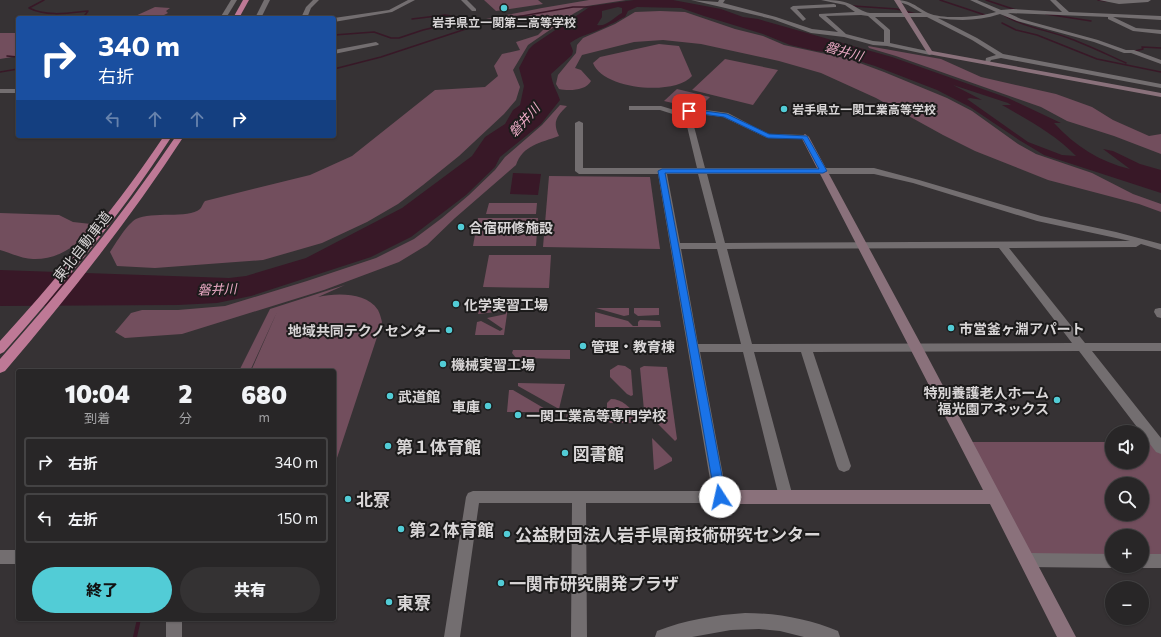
<!DOCTYPE html>
<html lang="ja">
<head>
<meta charset="utf-8">
<style>
  :root { --surface:#282627; --page:#343233; --text:#f1f3f6; --muted:#a5a5a7; --line:#444344; --accent:#52ccd6 }
  body { margin:0; font-family:Commissioner,"Noto Sans JP",sans-serif; background:var(--page); color:var(--text); height:100vh; display:flex; flex-direction:column; font-size:15px; white-space:nowrap }
  * { box-sizing:border-box; margin:0 }
  p { font-size:13px; color:var(--muted) }
  .icon { flex:none; width:22px; height:22px; fill:none; stroke:currentColor; stroke-width:2; stroke-linecap:round; stroke-linejoin:round }
  .map { position:relative; flex:1; overflow:hidden }
  .sheet { position:absolute; left:16px; top:369px; width:320px; height:252px; display:flex; flex-direction:column; background:var(--surface); border-radius:4px; box-shadow:0 1px 3px #0004,0 0 0 1px var(--line) }
  .sheet>* { flex:none }
  .guide { position:absolute; left:16px; top:16px; width:320px; height:122px; border-radius:4px; box-shadow:0 1px 3px #0004,0 0 0 1px var(--line); background:#1a4fa0; color:#fff; overflow:hidden }
  .fabs { position:absolute; left:1105px; top:425px; display:grid; gap:8px }
  .fabs a { display:grid; place-items:center; width:44px; height:44px; border-radius:50%; background:var(--surface); box-shadow:0 1px 3px #0004,0 0 0 1px var(--line); font-size:20px }
  .pin { position:absolute; display:grid; place-items:center; width:34px; height:34px; color:#fff; margin:-17px; border-radius:8px; box-shadow:0 2px 6px #0006 }
  .me { position:absolute; width:44px; margin:-22px; rotate:350deg; stroke-linejoin:round; filter:drop-shadow(0 0 3px #0008) }
  .turn { display:flex; align-items:center; gap:14px; height:84px; padding:0 16px; font-size:18px }
  .turn .icon { width:52px; height:52px; stroke-width:2.5 }
  .turn b { display:block; font-size:28px; line-height:34px }
  .lanes { display:flex; align-items:center; height:38px; padding:0 16px; background:#0003; justify-content:center; gap:20px; direction:ltr }
  .lanes .off { opacity:.35 }
  .eta { display:flex; justify-content:space-evenly; align-items:center; height:68px; text-align:center }
  .eta b { font-size:24px; font-weight:800; line-height:28px }
  .primary-button { display:flex; gap:8px; margin-top:auto; padding:8px 16px }
  .primary-button a { flex:1; height:46px; border-radius:24px; background:var(--accent); color:#111; font-size:16px; font-weight:800; line-height:46px; text-align:center }
  .primary-button a+a { background:var(--page); color:var(--text) }
  ul { padding:0; list-style:none }
  li { display:flex; align-items:center; gap:12px; height:50px; margin:0 8px 6px; padding:0 8px; border:2px solid var(--line); border-radius:4px }
  li div { flex:1 }
  li b { display:block; font-size:15px }
  li em { font-style:normal }
  .map>svg:first-child { display:block }
  .green { fill:#724e5d; fill-rule:evenodd }
  .water { fill:#381827; fill-rule:evenodd }
  .lines { fill:none; stroke-linecap:round; stroke-linejoin:round }
  .stream-far1 { stroke:#381827; stroke-width:1.5 }
  .stream { stroke:#381827; stroke-width:4 }
  .street { fill:#736e70; fill-rule:evenodd }
  .secondary { fill:#8a717b; fill-rule:evenodd }
  .highway { fill:#be7996; fill-rule:evenodd }
  .route { fill:#1a73e8; stroke:#114b97 }
  .poi-dot { fill:#52ccd6; stroke:#1c1b1b; stroke-width:1.5 }
  .labels { text-anchor:middle; dominant-baseline:central; stroke-width:4; stroke-linejoin:round; paint-order:stroke }
  .far-poi-label { font-size:12px; font-weight:bold; fill:#d9d6d7; stroke:#1c1b1b }
  .far-water-label { font-size:13px; font-style:italic; fill:#ecaac5; stroke:#1c1b1b }
  .poi-label { font-size:14px; font-weight:bold; fill:#d9d6d7; stroke:#1c1b1b; text-anchor:start }
  .street-label { font-size:14px; fill:#d9d6d7; stroke:#1c1b1b }
  .near-poi-label { font-size:17px; font-weight:bold; fill:#d9d6d7; stroke:#1c1b1b; text-anchor:start }
</style>
</head>
<body>
<div class="map">
<svg width="1161" height="637" viewBox="0 0 1161 637">
  <rect width="100%" height="100%" fill="#363234"/>
  <!-- green -->
  <g class="green">
    <polygon points="484,0 538,0 543,4 496,11"/>
    <path d="M589,0H626L587,6L573,14L528,45L513,70L520,87L516,100L504,114L459,156L423,185L398,204L367,222L322,243L263,260L155,268L117,266L110,252C116,243 127,224 136,219C152,211 188,219 200,209C202,207 203,203 205,201L310,175L352,156L435,90L485,87L498,76L494,66L502,54L520,50L516,42L538,35L546,27C543,24 540,20 536,18C525,11 499,20 486,19L542,8Z"/>
    <polygon points="155,7 170,8 166,11 168,13 158,18 131,18"/>
    <path d="M660,11L685,12L735,29L763,36L784,45L849,59L884,72L947,98L972,111L1018,144L1036,154L1092,173L1133,194L1161,204V212L1139,204L1048,180L975,151L943,135L876,98L821,73L779,61L701,44L663,40L634,42L582,55L575,68L581,70L591,81C586,91 568,91 559,89L556,84L558,75L576,53L577,45L583,38L615,24L635,12Z"/>
    <polygon points="0,33 18,33 18,56 0,59"/>
    <path d="M659,44L679,46L692,76C675,96 603,90 593,63L600,57Z"/>
    <polygon points="868,46 941,59 981,77 1056,94 1092,107 1113,120 1149,136 1161,134 1161,154 1114,136 1067,121 1041,107 896,56 869,48"/>
    <polygon points="725,59 778,70 753,105 692,90"/>
    <polygon points="677,89 710,97 698,109 664,101"/>
    <path d="M560,105L567,106C557,116 552,122 559,136C540,143 523,145 516,165L455,218L427,245L399,262L324,290L182,334L125,338L115,332L131,313L142,310H178L225,306L307,281L376,258L414,239L442,218L469,195L495,170L505,157L542,125Z"/>
    <polygon points="549,176 650,177 660,249 543,247"/>
    <polygon points="489,203 537,203 536,214 486,214"/>
    <path d="M0,213L59,215L73,222L91,224C82,245 57,260 33,259C23,259 10,253 0,250Z"/>
    <polygon points="478,218 538,218 536,246 473,246"/>
    <polygon points="489,255 551,255 549,288 483,287"/>
    <path d="M345,285L318,297C336,293 366,292 378,310C380,314 381,318 382,322L334,467V371H251L277,312L250,371H239L270,309Z"/>
    <polygon points="480,307 508,307 504,335 475,335 477,322 481,321 500,331 503,329 487,318 506,314 505,311 478,314"/>
    <polygon points="596,308 629,308 629,315 624,316"/>
    <polygon points="634,308 659,308 659,315 638,316 634,313"/>
    <polygon points="595,312 628,321 633,326 638,326 638,322 640,320 660,321 661,327 595,327"/>
    <polygon points="513,350 570,350 570,359 516,358 512,353"/>
    <polygon points="618,365 625,366 631,370 633,395 631,396 627,394 610,377 610,370"/>
    <polygon points="644,366 667,367 677,439 675,441 644,410 640,368"/>
    <polygon points="518,383 565,384 559,409 518,386"/>
    <polygon points="509,390 513,390 547,410 546,412 507,412"/>
    <path d="M611,399C622,399 630,407 636,416L632,423H610L607,419V403Z"/>
    <polygon points="568,409 599,409 599,418 595,421 569,421 566,418"/>
    <polygon points="652,438 672,458 672,461 657,469 654,470"/>
    <path d="M971,442H1112V462H1142V443H1153L1161,453V556H1142V536H1112V556H1031ZM1112,484H1142V514H1112Z"/>
  </g>
  <!-- water -->
  <g class="water">
    <path d="M634,0H673L721,9L743,17L758,19L892,57L1008,98L1061,123H1054C1075,146 1100,162 1130,169L1103,149L1113,151L1140,164L1161,170V193L1044,155L1019,140L970,107L937,90L875,66L833,53L816,51L790,45L763,34L704,16L681,8L637,7L628,11L625,17C619,19 617,22 611,24C598,32 582,34 570,43L573,51L572,55L551,74C552,84 557,91 560,100L541,124L500,157L495,167L466,195L411,237L371,257L251,296L217,303L178,305L0,306V270L229,278L246,276L306,258L402,208L472,156L485,137L505,124L513,110L520,105L524,86L519,68L529,49L533,45L591,6ZM618,7L622,8V13C614,17 607,27 597,25L602,17V11ZM953,85L1008,103L1011,105H1002C1028,120 1056,135 1076,156L1062,155L1028,142L967,99L970,98L982,100Z"/>
    <polygon points="513,173 541,174 538,195 510,194"/>
  </g>
  <g class="lines">
    <!-- stream-far1 -->
    <g class="stream-far1">
      <path d="M44,0L29,8C47,17 69,13 88,11L85,15L87,16L83,18"/>
      <polyline points="940,0 985,15"/>
      <polyline points="986,0 1016,10"/>
      <polyline points="1098,0 1106,1"/>
      <polyline points="853,6 897,9 916,14"/>
      <polyline points="1046,14 1091,21"/>
      <path d="M1004,15C1025,28 1049,30 1071,39C1090,46 1108,55 1126,63"/>
      <polyline points="412,19 445,15 488,22 573,7 592,7"/>
      <polyline points="1002,23 1016,30 1037,35 1097,59 1161,72"/>
      <polyline points="334,35 374,32 391,38 399,38 423,30 470,19"/>
      <polyline points="1135,51 1143,49 1142,47 1161,48"/>
      <polyline points="7,56 18,57"/>
      <polyline points="334,69 381,57 487,22"/>
      <polyline points="0,72 18,69"/>
    </g>
    <!-- stream -->
    <polyline class="stream" points="135,637 139,619"/>
    <!-- street -->
    <g class="street">
      <polygon points="231,0 237,0 226,18 220,18"/>
      <polygon points="264,0 270,0 261,18 255,18"/>
      <polygon points="313,0 319,0 311,8 307,18 301,18 306,7"/>
      <polygon points="408,0 415,0 392,12 334,22 334,18 389,10"/>
      <polygon points="461,0 467,0 476,9 476,11 472,11"/>
      <path d="M691,0L718,2L719,0H725L723,3L776,17L812,29L838,32L819,16V14L855,12L845,5L821,0C830,0 842,0 850,4C857,7 862,12 870,13H922L908,5L894,0C911,0 915,6 928,13C944,20 979,17 996,12L970,0H977L1001,10L1013,9L1062,12L1050,0H1056L1069,12L1161,16V20L1113,17L1136,28L1161,30V34L1133,31L1108,19V17L1008,13L1021,19L1098,40L1126,50H1134L1161,60V64L1131,53H1124L1094,42L1017,21L1000,14C979,21 959,21 938,18L977,38L1003,54L1161,84V88L1001,58L991,60L989,64H985L986,58L996,55L972,40L927,17H875L890,30V43L932,52V54L930,55L887,46L873,45L844,37L811,33L772,19ZM861,15L868,16L884,30V42L873,41L846,34L826,16Z"/>
      <polygon points="1099,0 1151,0 1148,2 1119,4"/>
      <polygon points="834,4 836,5 836,7 797,9 806,19 803,21 790,8 793,6"/>
      <polygon points="376,42 379,44 378,45 334,54 334,50"/>
      <rect x="0" y="89" width="18" height="4"/>
      <path d="M629,106H661L691,115L705,168H874L919,180L1041,216L1116,232L1161,244V250L1141,244L1136,247L1009,248L1085,343H1161V351H1092L1161,438V454L1156,452L1079,351L813,352L851,466L849,470L844,472L839,470L837,466L801,352H754L793,497L791,501L786,503L781,501L779,497L743,352H700L727,497L725,501L720,503H586L587,637H571L572,503H479L460,637H444L466,497L468,493L473,491H712L658,174H579L575,171V123L579,121L583,123V168H697L685,118L660,110H629ZM667,174H698L716,243H680ZM707,174H874L913,183L1037,221L1130,241L725,243ZM999,248L1072,343L752,344L727,249ZM681,249H717L741,344H698Z"/>
      <polygon points="677,106 728,113 768,134 805,135 809,137 805,139 767,138 723,117 689,113 677,110"/>
      <polygon points="1159,308 1161,308 1161,318 1157,317 1154,312 1155,309"/>
      <rect x="0" y="550" width="18" height="14"/>
      <polygon points="1028,553 1112,554 1112,566 1118,566 1112,568 1028,567 1023,565 1020,560 1023,555"/>
      <polygon points="1142,554 1161,554 1161,568 1142,568 1137,566 1142,566"/>
      <path d="M745,613C777,613 809,619 838,631L840,637H804L780,631L759,629L731,630L692,637H655L657,631C685,620 715,615 745,613Z"/>
      <rect x="166" y="619" width="16" height="18"/>
    </g>
    <!-- secondary -->
    <g class="secondary">
      <polygon points="894,0 900,0 932,51 1161,93 1161,97 928,54"/>
      <polygon points="805,134 809,137 923,348 1076,637 1057,637 990,504 720,504 715,502 712,497 715,492 720,490 983,490 801,137"/>
    </g>
    <!-- highway -->
    <g class="highway">
      <polygon points="243,0 249,0 239,18 233,18"/>
      <path d="M164,136H172C122,213 65,283 4,352L0,354V341C59,276 115,209 164,136Z"/>
      <path d="M176,136H184C130,219 69,296 5,371L0,373V359C63,288 123,215 176,136Z"/>
    </g>
  </g>
  <!-- route -->
  <polygon class="route" points="689,109 727,114 769,134 807,136 827,171 823,173 665,173 726,497 725,501 720,502 716,501 715,497 658,171 662,169 819,169 803,139 768,138 724,117 687,112 687,110"/>
  <!-- markers -->
  <g class="poi-dot">
    <circle cx="504" cy="8" r="4"/>
    <circle cx="784" cy="109" r="4"/>
    <circle cx="461" cy="227" r="4"/>
    <circle cx="456" cy="304" r="4"/>
    <circle cx="951" cy="328" r="4"/>
    <circle cx="449" cy="330" r="4"/>
    <circle cx="583" cy="346" r="4"/>
    <circle cx="443" cy="364" r="4"/>
    <circle cx="390" cy="396" r="4"/>
    <circle cx="1057" cy="400" r="4"/>
    <circle cx="488" cy="406" r="4"/>
    <circle cx="518" cy="415" r="4"/>
    <circle cx="388" cy="446" r="4"/>
    <circle cx="565" cy="453" r="4"/>
    <circle cx="348" cy="499" r="4"/>
    <circle cx="401" cy="529" r="4"/>
    <circle cx="507" cy="534" r="4"/>
    <circle cx="501" cy="583" r="4"/>
    <circle cx="389" cy="602" r="4"/>
  </g>
  <g class="labels">
    <!-- far-poi labels -->
    <g class="far-poi-label">
      <text x="504" y="22">岩手県立一関第二高等学校</text>
      <text x="792" y="109" text-anchor="start">岩手県立一関工業高等学校</text>
    </g>
    <!-- far-water labels -->
    <g class="far-water-label">
      <text transform="translate(844 51) rotate(16)">磐井川</text>
      <text transform="translate(524 120) rotate(-48)">磐井川</text>
      <text transform="translate(217 289) rotate(-2)">磐井川</text>
    </g>
    <!-- poi labels -->
    <g class="poi-label">
      <text x="469" y="227">合宿研修施設</text>
      <text x="464" y="304">化学実習工場</text>
      <text x="959" y="328">市営釜ヶ淵アパート</text>
      <text x="441" y="330" text-anchor="end">地域共同テクノセンター</text>
      <text x="591" y="346">管理・教育棟</text>
      <text x="451" y="364">機械実習工場</text>
      <text x="1049" y="392" text-anchor="end">特別養護老人ホーム<tspan x="1049" dy="16">福光園アネックス</tspan></text>
      <text x="398" y="396">武道館</text>
      <text x="480" y="406" text-anchor="end">車庫</text>
      <text x="526" y="415">一関工業高等専門学校</text>
    </g>
    <!-- street labels -->
    <g class="street-label">
      <text transform="translate(82 246) rotate(-52)">東北自動車道</text>
    </g>
    <!-- near-poi labels -->
    <g class="near-poi-label">
      <text x="396" y="446">第１体育館</text>
      <text x="573" y="453">図書館</text>
      <text x="356" y="499">北寮</text>
      <text x="409" y="529">第２体育館</text>
      <text x="515" y="534">公益財団法人岩手県南技術研究センター</text>
      <text x="509" y="583">一関市研究開発プラザ</text>
      <text x="397" y="602">東寮</text>
    </g>
  </g>
</svg>
<div class="fabs">
<a><svg class="icon" aria-label="sound" viewBox="0 0 24 24"><path d="M4 9h4l5-4v14l-5-4H4zM17 9q2 3 0 6"/></svg></a>
<a><svg class="icon" aria-label="search" viewBox="0 0 24 24"><circle cx="10" cy="10" r="6"/><path d="M15 15l6 6"/></svg></a>
<a>+</a>
<a>−</a>
</div>
<div class="pin" style="left:689px;top:111px;background:#d93025"><svg class="icon" aria-label="arrive" viewBox="0 0 24 24"><path d="M6 21V4h12l-3 4 3 4H6"/></svg></div>
<svg class="me" style="left:720px;top:497px" viewBox="-20 -20 40 40"><circle r="19" fill="#fff"/><path d="M0-13L10 11 0 6-10 11z" fill="#1a73e8"/></svg>
<div class="guide">
<div class="turn"><svg class="icon" aria-label="right" viewBox="0 0 24 24"><path d="M7 20v-9h11M14 6l5 5-5 5"/></svg><div><b>340 m</b>右折</div></div>
<div class="lanes"><svg class="icon off" aria-label="left" viewBox="0 0 24 24"><path d="M17 20v-9H6M10 6l-5 5 5 5"/></svg><svg class="icon off" aria-label="ahead" viewBox="0 0 24 24"><path d="M12 20V5M6 11l6-6 6 6"/></svg><svg class="icon off" aria-label="ahead" viewBox="0 0 24 24"><path d="M12 20V5M6 11l6-6 6 6"/></svg><svg class="icon" aria-label="right" viewBox="0 0 24 24"><path d="M7 20v-9h11M14 6l5 5-5 5"/></svg></div>
</div>
<section class="sheet">
<div class="eta">
<div><b>10:04</b><p>到着</p></div>
<div><b>2</b><p>分</p></div>
<div><b>680</b><p>m</p></div>
</div>
<ul>
<li><svg class="icon" aria-label="right" viewBox="0 0 24 24"><path d="M7 20v-9h11M14 6l5 5-5 5"/></svg><div><b>右折</b></div><em>340 m</em></li>
<li><svg class="icon" aria-label="left" viewBox="0 0 24 24"><path d="M17 20v-9H6M10 6l-5 5 5 5"/></svg><div><b>左折</b></div><em>150 m</em></li>
</ul>
<div class="primary-button"><a>終了</a><a>共有</a></div>
</section>
</div>
</body>
</html>
